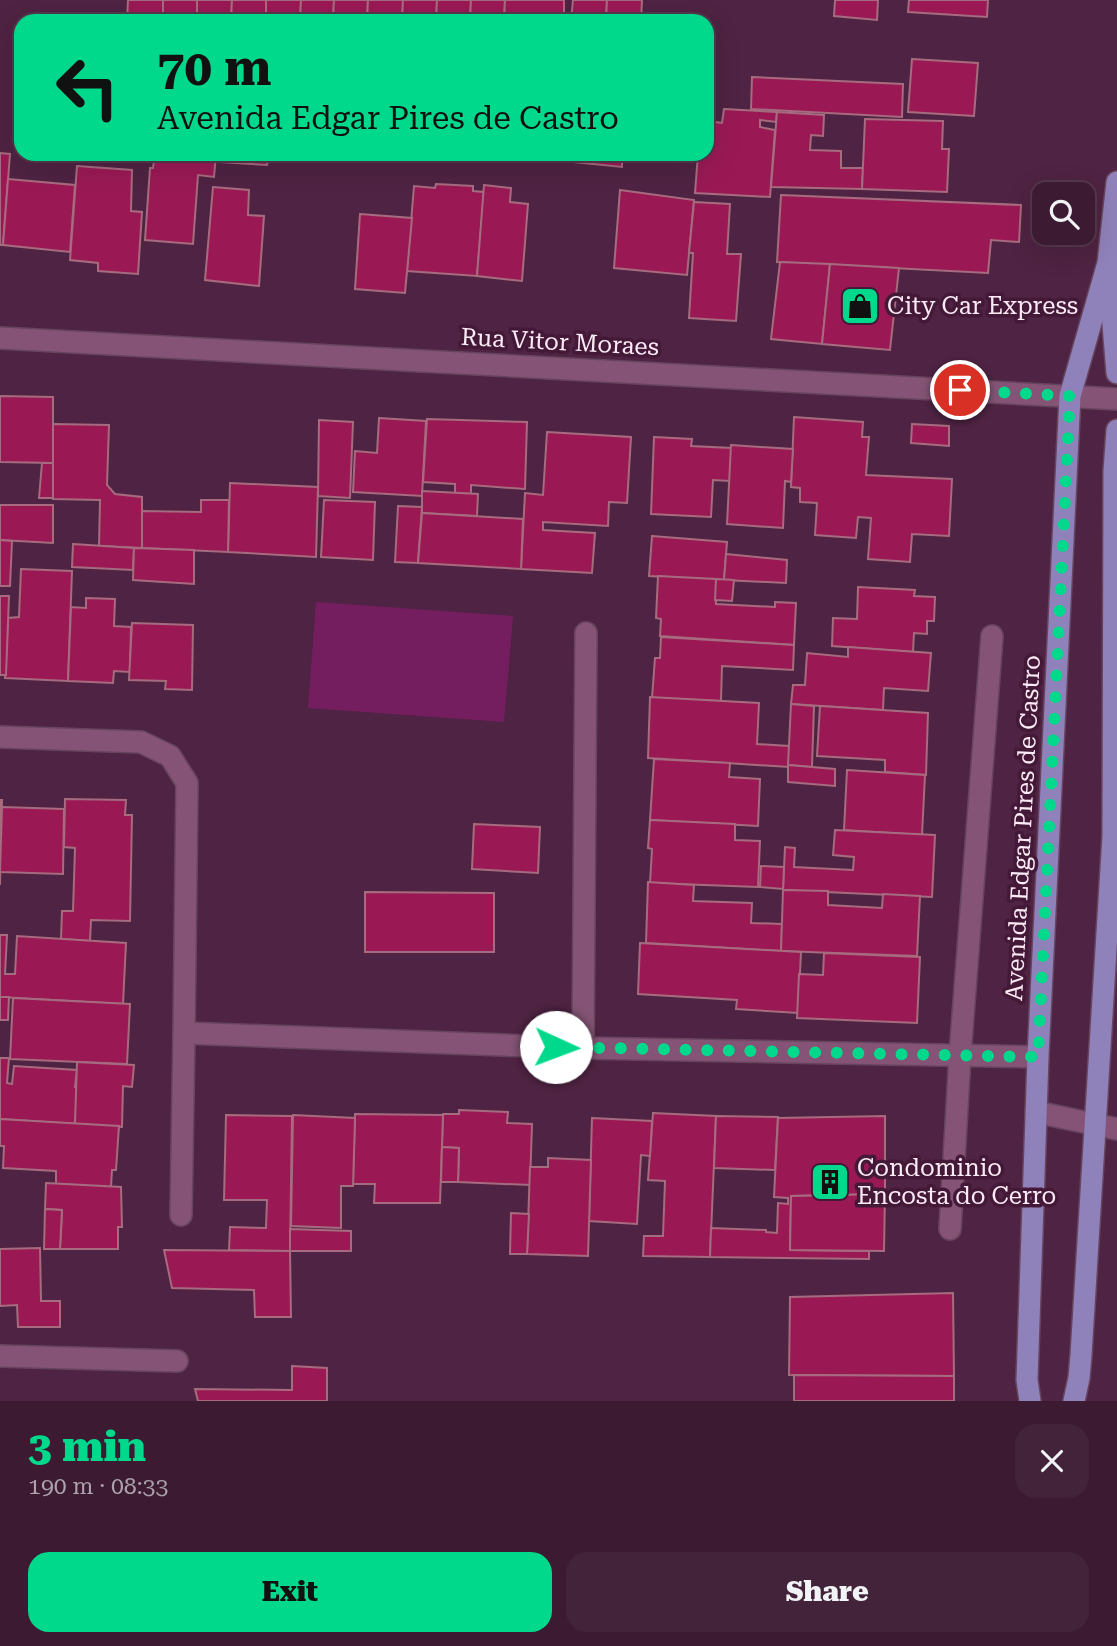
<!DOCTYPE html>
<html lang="en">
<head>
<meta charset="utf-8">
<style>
  :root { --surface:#3b1a32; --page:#42233a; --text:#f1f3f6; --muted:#aca1ac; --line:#54384d; --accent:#00d98c }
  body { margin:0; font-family:"Roboto Serif",serif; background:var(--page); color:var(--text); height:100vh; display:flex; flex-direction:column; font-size:26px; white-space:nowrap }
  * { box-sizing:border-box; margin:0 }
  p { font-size:23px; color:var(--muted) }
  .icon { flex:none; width:38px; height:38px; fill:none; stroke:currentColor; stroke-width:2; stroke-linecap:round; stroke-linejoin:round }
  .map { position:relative; height:1401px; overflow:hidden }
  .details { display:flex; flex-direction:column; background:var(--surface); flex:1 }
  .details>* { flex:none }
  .hud { position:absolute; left:14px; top:14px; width:700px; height:147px; border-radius:21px; box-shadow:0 7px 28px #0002,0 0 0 2px var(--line); background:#00d98c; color:#111; overflow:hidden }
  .tools { position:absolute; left:1032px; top:182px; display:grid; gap:14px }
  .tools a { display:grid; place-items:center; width:63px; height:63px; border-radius:14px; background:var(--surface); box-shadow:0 7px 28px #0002,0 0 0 2px var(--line); font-size:35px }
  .pin { position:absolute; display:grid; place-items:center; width:60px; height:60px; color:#fff; margin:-30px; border:4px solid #fff; border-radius:50%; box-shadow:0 2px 7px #0007 }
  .me { position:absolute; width:77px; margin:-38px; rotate:92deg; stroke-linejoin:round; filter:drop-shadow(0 0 5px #0008) }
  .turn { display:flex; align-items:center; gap:24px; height:147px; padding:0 28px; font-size:32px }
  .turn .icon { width:91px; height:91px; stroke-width:2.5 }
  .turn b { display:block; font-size:49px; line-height:60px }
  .round { display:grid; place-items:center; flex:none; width:74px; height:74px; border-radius:21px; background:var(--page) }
  .headline { display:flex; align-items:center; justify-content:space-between; height:119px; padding:0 28px }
  h1 { font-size:42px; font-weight:800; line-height:52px; color:var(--accent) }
  .cta { display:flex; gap:14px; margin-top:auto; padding:14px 28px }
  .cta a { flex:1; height:80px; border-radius:21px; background:var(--accent); color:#111; font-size:28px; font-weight:800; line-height:80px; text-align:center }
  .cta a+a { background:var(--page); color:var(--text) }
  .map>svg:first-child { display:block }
  .green { fill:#741e60 }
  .building { fill:#9a1955; stroke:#a66b7e; stroke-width:2 }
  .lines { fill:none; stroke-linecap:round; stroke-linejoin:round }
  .minor-casing { stroke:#67445e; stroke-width:24 }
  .primary-casing { stroke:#67445e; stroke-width:24 }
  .minor { stroke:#845375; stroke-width:21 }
  .primary { stroke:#8f81b9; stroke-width:21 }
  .route { stroke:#00d98c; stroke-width:12; stroke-dasharray:0 21.6 }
  .labels { text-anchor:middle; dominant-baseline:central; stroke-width:7; stroke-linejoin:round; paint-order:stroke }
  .poi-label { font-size:24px; fill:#fcebf6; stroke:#441938; text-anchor:start }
  .street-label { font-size:24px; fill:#fcebf6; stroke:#441938 }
</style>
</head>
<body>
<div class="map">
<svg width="1117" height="1401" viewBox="0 0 1117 1401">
  <rect width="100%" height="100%" fill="#4f2343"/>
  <!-- green -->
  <polygon class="green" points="316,602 513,616 504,722 308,708"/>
  <!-- building -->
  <g class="building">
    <polygon points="128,0 163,0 163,21 127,21"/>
    <rect x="163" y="0" width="34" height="21"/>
    <polygon points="197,0 232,0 231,21 197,21"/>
    <polygon points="232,0 266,0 266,21 231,21"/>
    <polygon points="266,0 301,0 300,21 266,21"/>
    <polygon points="301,0 334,0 333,21 300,21"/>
    <polygon points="334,0 368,0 367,21 333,21"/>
    <polygon points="368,0 403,0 402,21 367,21"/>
    <polygon points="403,0 437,0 436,21 402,21"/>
    <polygon points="437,0 471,0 470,21 436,21"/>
    <polygon points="471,0 505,0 504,21 470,21"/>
    <polygon points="505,0 564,0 564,21 504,21"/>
    <polygon points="573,0 607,0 606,21 571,21"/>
    <polygon points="607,0 642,0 641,21 606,21"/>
    <polygon points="835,0 878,0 877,20 834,16"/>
    <polygon points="909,0 988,0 987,17 908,12"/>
    <polygon points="912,59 978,63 974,116 908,112"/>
    <polygon points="752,77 903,84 902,117 751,109"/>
    <polygon points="724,109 777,112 776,122 760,120 760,127 775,130 770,197 695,193 698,154 707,154 707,121 722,123"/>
    <polygon points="777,112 824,115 823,136 811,135 810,150 841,151 841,168 863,168 862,189 771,187"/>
    <polygon points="865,119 943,121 942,149 949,149 947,192 862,189"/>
    <polygon points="0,153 10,154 3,245 0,245"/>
    <polygon points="155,154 216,154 214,177 198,175 193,244 145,240 150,168 153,168"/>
    <polygon points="220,154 269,154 267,165 220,162"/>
    <polygon points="459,154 487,154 486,160 459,156"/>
    <polygon points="554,154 622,154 622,167 554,160"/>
    <polygon points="77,166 132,170 131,211 142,212 138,274 98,271 98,263 70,260"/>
    <polygon points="8,179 75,185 70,252 3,245"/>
    <polygon points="436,184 473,186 473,191 484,192 477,276 407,271 414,186 435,188"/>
    <polygon points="484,185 511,188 510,202 528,204 522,281 477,276"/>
    <polygon points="213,187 249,190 248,215 264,216 259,286 205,280"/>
    <polygon points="620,190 694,200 687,275 614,268"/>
    <polygon points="781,195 1021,205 1019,242 991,240 988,273 777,262"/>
    <polygon points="694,202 730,204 727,254 741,254 736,321 689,318 693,253 689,253"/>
    <polygon points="360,214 412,218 405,293 355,289"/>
    <polygon points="780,262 830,264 822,344 771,339"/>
    <polygon points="830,264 899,268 890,350 822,344"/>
    <polygon points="0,396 53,397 53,463 0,462"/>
    <polygon points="794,417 863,422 862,437 869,437 866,475 952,479 949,536 912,534 910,562 868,559 871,518 858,517 856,538 815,535 817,503 800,502 800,488 791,487"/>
    <polygon points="379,418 426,421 422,496 353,492 355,451 377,453"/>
    <polygon points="427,419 527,422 525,489 471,485 471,494 455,493 455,484 423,482"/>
    <polygon points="319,420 353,422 350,498 318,496"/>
    <polygon points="53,424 109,425 107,485 115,494 142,497 142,548 99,546 100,500 53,499"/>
    <polygon points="912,424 949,426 949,446 911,443"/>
    <polygon points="547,432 631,437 627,503 609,502 608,526 543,522 543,530 595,533 592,573 521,569 525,493 543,495"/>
    <polygon points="654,437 692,439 691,446 732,448 730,481 713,480 711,517 651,514"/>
    <polygon points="731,445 793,449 791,482 785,481 783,528 727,524"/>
    <polygon points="42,463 53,463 53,498 39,498"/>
    <polygon points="230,483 318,487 316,557 228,552"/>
    <polygon points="422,491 478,494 477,516 422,513"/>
    <polygon points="201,500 229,500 228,552 142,548 142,511 201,512"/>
    <polygon points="324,500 375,502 373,560 321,557"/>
    <polygon points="0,505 53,505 53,543 0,540"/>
    <polygon points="398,506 422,507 418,563 395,562"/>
    <polygon points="422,513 523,519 521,569 418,563"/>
    <polygon points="652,536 727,542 724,580 649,576"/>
    <polygon points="0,540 12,541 10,586 0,586"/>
    <polygon points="73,544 134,548 133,570 72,567"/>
    <polygon points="134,548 194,550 194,584 133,580"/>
    <polygon points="726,554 787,560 786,583 724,580"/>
    <polygon points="21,569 72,571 68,681 5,678 8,618 19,617"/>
    <polygon points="658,576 716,579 716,604 775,607 775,602 796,603 794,645 660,636 661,619 656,618"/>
    <polygon points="716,579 734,580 732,601 715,600"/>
    <polygon points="858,587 915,590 914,596 935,597 934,621 927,621 927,634 914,633 913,652 832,646 833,618 857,619"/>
    <polygon points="0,596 9,596 6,675 0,675"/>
    <polygon points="86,598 115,599 114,626 131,627 130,672 114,671 113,683 68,681 71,607 86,608"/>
    <polygon points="132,623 193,625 192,690 165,689 166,681 129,680"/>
    <polygon points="661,637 794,645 793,670 722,666 721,701 652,698 655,658 660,658"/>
    <polygon points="848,647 931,653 928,691 884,688 883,710 791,704 793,685 805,685 807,653 848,657"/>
    <polygon points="650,697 759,703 757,744 789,746 789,767 648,758"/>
    <polygon points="791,704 814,706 812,767 788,765"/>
    <polygon points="820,706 928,713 926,775 885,772 885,760 817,756"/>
    <polygon points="654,759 730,763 729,777 760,779 758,826 650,820"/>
    <polygon points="788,765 835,769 835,786 788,782"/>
    <polygon points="847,770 925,775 922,835 844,830"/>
    <polygon points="65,799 126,800 125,815 132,815 130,921 91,920 90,941 61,939 62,911 73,911 75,848 64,847"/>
    <polygon points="0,800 2,800 0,885"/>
    <polygon points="2,807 64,809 63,874 0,872"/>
    <polygon points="650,820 735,824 735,840 760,841 758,887 650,883 652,849 648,848"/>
    <polygon points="474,824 540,827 538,873 472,869"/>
    <polygon points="835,830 935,835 932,897 783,890 785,847 795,848 794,867 853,870 854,857 833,855"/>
    <polygon points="761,866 784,867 783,889 760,887"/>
    <polygon points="648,882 694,885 693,901 752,903 751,923 782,924 781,951 646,943"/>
    <polygon points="783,890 828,891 828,905 882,908 883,894 920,896 917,956 781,951"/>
    <polygon points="365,892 494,893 494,952 365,952"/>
    <polygon points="0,935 7,935 5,974 15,974 17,936 126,943 123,1004 0,997"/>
    <polygon points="640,943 801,952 798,1013 736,1009 737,1000 638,994"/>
    <polygon points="824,953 920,957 917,1023 797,1018 799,974 823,975"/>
    <polygon points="0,997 9,997 8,1020 0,1020"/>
    <polygon points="13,998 130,1004 127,1064 10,1059"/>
    <polygon points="0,1058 9,1058 7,1083 12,1084 14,1066 77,1070 75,1087 78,1087 75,1124 0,1119"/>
    <polygon points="77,1062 134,1065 132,1087 123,1086 122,1127 75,1124"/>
    <polygon points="459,1110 508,1112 507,1123 532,1124 530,1185 458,1182 459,1148 442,1147 443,1114 459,1114"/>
    <polygon points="653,1113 716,1116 710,1257 643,1256 644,1236 663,1236 665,1181 648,1180"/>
    <polygon points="355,1114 443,1115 440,1203 374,1203 375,1184 353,1184"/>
    <polygon points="226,1115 292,1116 290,1251 229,1250 230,1227 266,1228 267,1200 224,1200"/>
    <polygon points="293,1115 355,1118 353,1186 341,1186 341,1228 291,1226"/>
    <polygon points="716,1116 778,1117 775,1170 714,1168"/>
    <polygon points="885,1116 885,1194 791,1196 790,1250 869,1251 869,1259 710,1257 711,1228 766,1230 766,1232 777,1233 778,1203 788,1204 788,1198 774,1197 778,1118"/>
    <polygon points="592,1118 652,1121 650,1156 641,1155 637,1224 589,1221"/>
    <polygon points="0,1119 119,1126 116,1170 112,1170 111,1187 56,1184 56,1171 3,1168 4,1146 0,1146"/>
    <polygon points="442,1147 459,1148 458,1182 441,1182"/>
    <polygon points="548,1158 591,1160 588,1256 527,1254 530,1167 548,1167"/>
    <polygon points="46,1183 121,1187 122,1227 118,1227 118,1249 60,1249 62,1210 45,1209"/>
    <polygon points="885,1194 884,1251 790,1250 791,1196"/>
    <polygon points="45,1209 62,1210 60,1249 44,1249"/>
    <polygon points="511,1213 529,1214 527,1254 510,1254"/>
    <polygon points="290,1229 351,1231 351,1251 290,1251"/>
    <polygon points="40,1248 41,1301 60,1301 60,1327 18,1327 17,1305 0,1306 0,1249"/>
    <polygon points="164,1250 290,1251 291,1317 255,1317 254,1290 172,1288"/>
    <polygon points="953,1293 954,1376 789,1375 790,1297"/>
    <polygon points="292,1366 327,1368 327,1401 198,1401 195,1389 292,1390"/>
    <polygon points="794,1375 954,1376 954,1401 794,1401"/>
  </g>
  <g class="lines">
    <!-- minor casing -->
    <g class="minor-casing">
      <g id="minor">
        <polyline points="0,338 1117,399"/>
        <polyline points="0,737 141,742 170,756 187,783 184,1033 583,1048 1038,1057"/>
        <polyline points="583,1048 586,633"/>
        <polyline points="1036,1112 1117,1129"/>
        <polyline points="181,1215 184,1033"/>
        <polyline points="950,1229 960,1055 992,636"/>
        <polyline points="0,1356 177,1361"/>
      </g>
    </g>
    <!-- primary casing -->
    <g class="primary-casing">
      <g id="primary">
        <polyline points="1109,277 1117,373"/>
        <polyline points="1030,1401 1027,1380 1038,1057 1070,396 1108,263 1117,182"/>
        <polyline points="1074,1401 1079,1378 1081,1355 1113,836 1114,471 1117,430"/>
      </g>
    </g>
    <!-- minor -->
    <use href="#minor" class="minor"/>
    <!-- primary -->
    <use href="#primary" class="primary"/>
  </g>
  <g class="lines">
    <!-- route -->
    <polyline class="route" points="556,1047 1038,1057 1070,396 960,390"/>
  </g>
  <!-- icons -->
  <defs>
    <g id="shop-square" transform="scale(2.0125)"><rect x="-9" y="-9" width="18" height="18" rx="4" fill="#00d98c" stroke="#441938"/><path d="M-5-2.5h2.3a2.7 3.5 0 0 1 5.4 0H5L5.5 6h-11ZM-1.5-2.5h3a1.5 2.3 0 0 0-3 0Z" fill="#111"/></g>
    <g id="building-square" transform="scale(2.0125)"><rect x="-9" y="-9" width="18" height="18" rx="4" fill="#00d98c" stroke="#441938"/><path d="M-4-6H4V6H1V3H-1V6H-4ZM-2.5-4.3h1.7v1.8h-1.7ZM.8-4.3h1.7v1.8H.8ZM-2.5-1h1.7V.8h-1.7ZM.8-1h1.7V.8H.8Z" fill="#111"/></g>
  </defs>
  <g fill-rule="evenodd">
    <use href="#shop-square" x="860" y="306"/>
    <use href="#building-square" x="830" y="1182"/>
  </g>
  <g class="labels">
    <!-- poi labels -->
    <g class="poi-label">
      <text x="887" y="306">City Car Express</text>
      <text x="857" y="1168">Condominio<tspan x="857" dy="28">Encosta do Cerro</tspan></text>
    </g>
    <!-- street labels -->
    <g class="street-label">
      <text transform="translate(560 342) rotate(3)">Rua Vitor Moraes</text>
      <text transform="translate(1023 828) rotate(-87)">Avenida Edgar Pires de Castro</text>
    </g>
  </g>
</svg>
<div class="tools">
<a><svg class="icon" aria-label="search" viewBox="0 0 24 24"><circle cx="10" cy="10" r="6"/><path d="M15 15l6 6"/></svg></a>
</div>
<div class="pin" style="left:960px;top:390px;background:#d93025"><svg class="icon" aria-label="arrive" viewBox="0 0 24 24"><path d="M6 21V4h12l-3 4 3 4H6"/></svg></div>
<svg class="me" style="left:556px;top:1047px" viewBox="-20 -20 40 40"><circle r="19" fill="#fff"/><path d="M0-13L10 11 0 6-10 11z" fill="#00d98c"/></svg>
<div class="hud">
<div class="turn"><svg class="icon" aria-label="left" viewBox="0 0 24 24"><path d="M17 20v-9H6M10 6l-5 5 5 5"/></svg><div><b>70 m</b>Avenida Edgar Pires de Castro</div></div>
</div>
</div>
<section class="details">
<div class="headline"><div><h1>3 min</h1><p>190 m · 08:33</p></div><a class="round"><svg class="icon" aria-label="close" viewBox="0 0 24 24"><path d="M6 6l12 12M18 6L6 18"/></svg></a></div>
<div class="cta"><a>Exit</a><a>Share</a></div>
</section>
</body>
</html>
